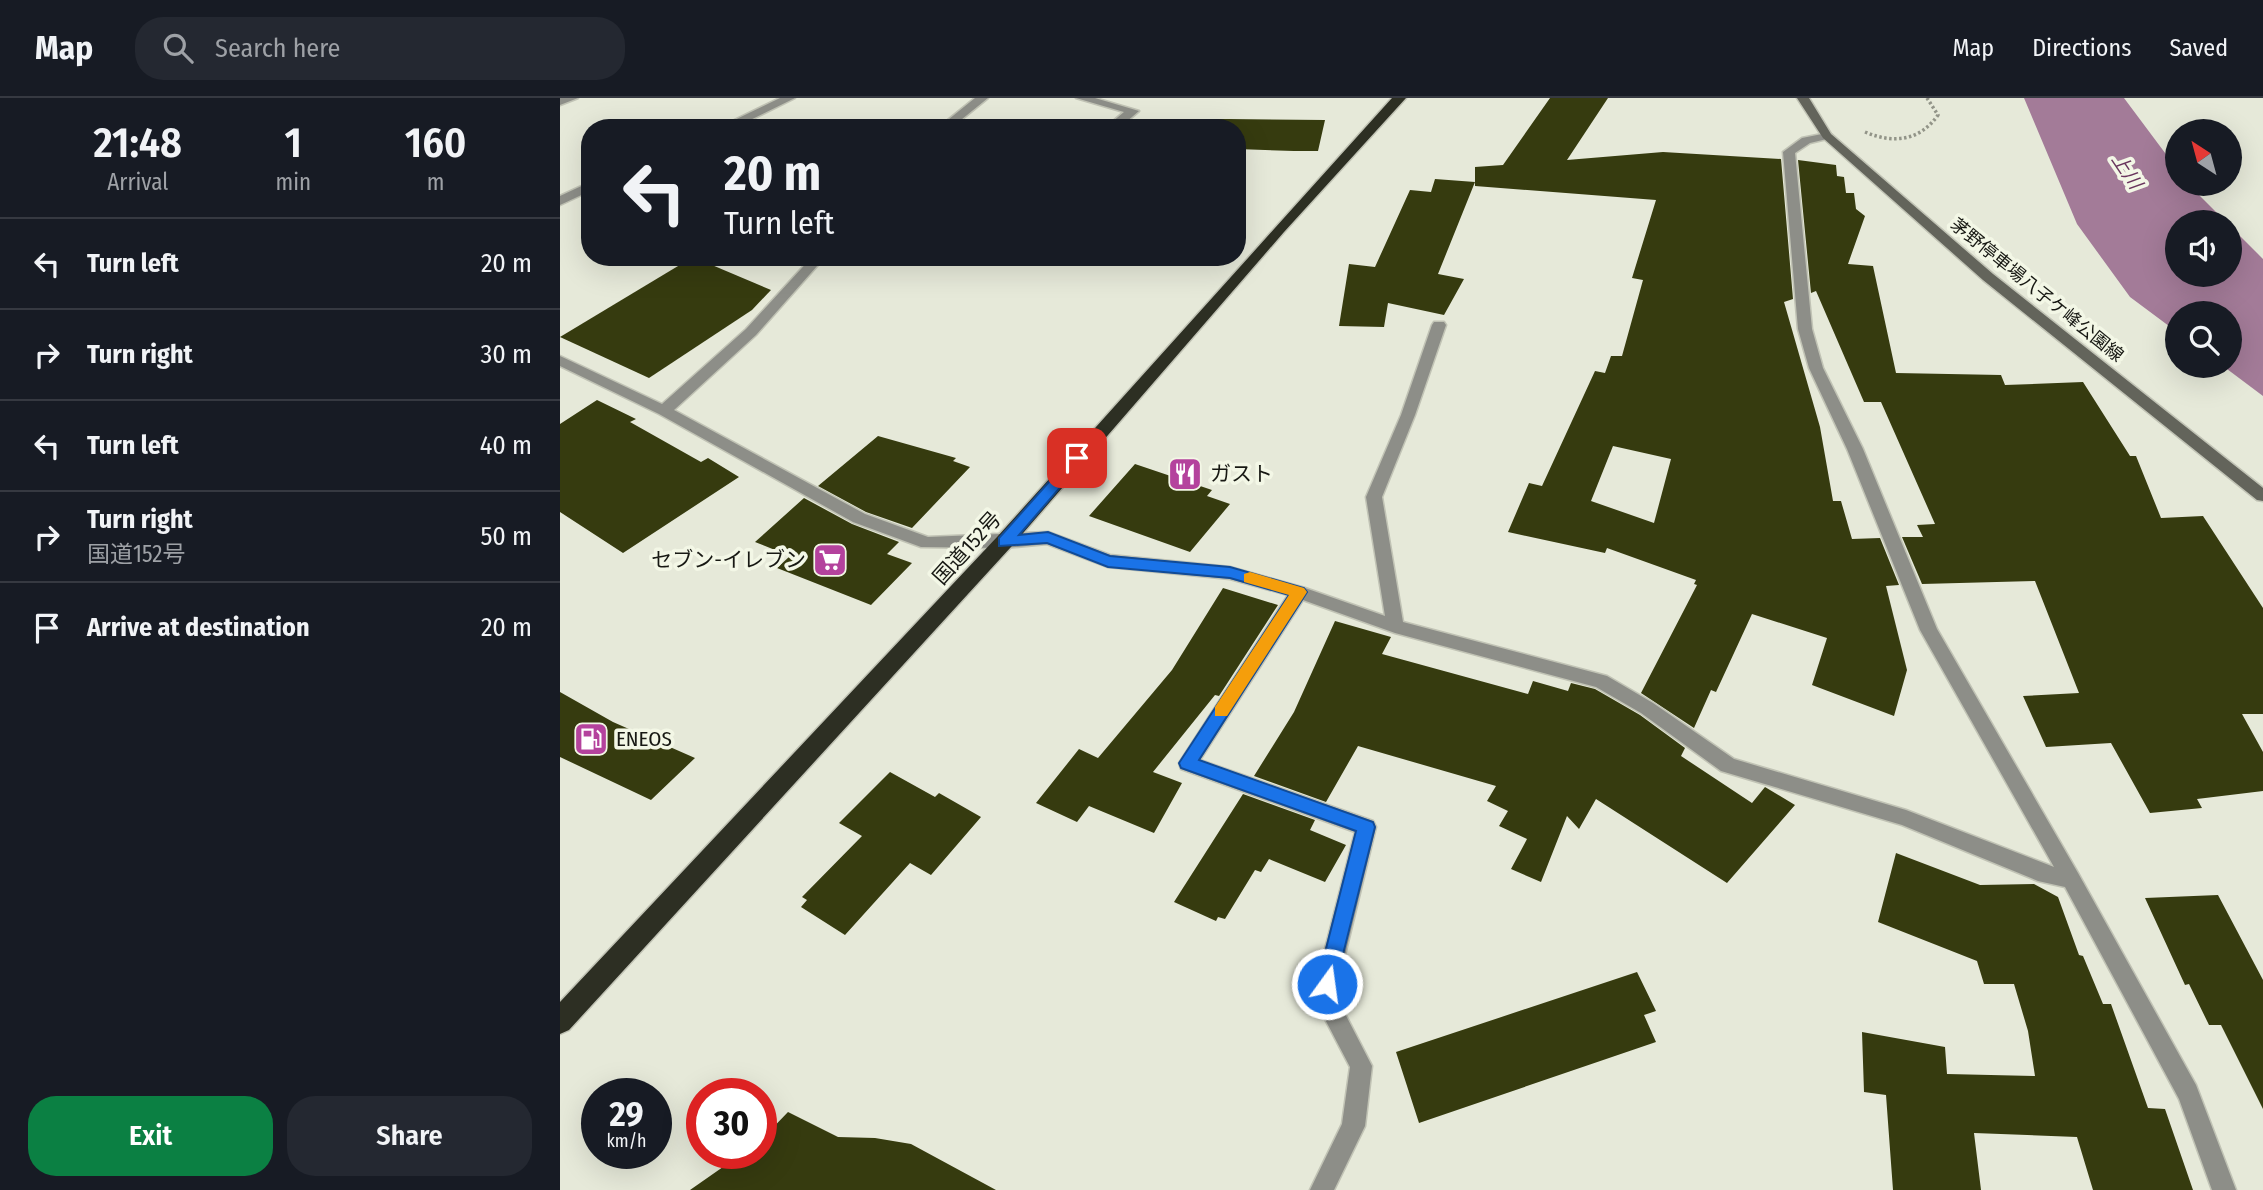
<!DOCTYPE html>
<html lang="en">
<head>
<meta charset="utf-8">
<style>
  :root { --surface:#171b24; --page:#242831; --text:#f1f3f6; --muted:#9ea1a6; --line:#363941; --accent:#0b8043 }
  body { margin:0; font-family:"Fira Sans Condensed","Noto Sans JP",sans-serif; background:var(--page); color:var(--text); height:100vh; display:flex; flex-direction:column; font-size:26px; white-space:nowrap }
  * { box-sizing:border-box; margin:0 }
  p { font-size:23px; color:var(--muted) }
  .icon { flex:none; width:38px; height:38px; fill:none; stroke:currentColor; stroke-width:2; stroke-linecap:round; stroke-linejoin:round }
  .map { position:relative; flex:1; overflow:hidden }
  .drawer { display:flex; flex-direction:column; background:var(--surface); width:560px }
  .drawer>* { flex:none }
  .guide { position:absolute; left:21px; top:21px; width:665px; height:147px; border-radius:28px; box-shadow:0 7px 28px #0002; background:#171b24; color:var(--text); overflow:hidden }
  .needle { width:46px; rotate:324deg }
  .tools { position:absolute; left:1605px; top:21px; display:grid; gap:14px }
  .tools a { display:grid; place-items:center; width:77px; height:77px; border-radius:50%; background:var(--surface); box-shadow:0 7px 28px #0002; font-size:35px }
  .speed { position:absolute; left:21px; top:980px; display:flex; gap:14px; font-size:35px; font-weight:700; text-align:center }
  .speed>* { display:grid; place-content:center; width:91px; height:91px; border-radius:50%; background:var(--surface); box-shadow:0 7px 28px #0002; line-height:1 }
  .speed small { font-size:18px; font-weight:400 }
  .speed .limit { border:10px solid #d22; background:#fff; color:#111 }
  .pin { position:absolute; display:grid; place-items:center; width:60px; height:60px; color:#fff; margin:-30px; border-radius:14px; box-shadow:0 4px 10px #0006 }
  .me { position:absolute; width:77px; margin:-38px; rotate:14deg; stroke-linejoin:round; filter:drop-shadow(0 0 5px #0008) }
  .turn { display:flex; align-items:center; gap:24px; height:147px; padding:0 28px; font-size:32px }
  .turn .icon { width:91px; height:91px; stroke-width:2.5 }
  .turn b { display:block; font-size:49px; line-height:60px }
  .eta { display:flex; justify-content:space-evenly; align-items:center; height:119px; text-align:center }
  .eta b { font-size:42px; font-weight:600; line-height:49px }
  .action { display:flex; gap:14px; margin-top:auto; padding:14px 28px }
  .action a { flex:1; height:80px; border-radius:28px; background:var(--accent); color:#fff; font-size:28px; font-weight:600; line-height:80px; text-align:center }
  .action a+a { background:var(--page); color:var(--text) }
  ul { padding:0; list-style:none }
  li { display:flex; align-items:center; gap:21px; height:91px; padding:0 28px; border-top:2px solid var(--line) }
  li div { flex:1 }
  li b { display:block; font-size:26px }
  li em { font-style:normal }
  header { display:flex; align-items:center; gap:42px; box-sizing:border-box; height:98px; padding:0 35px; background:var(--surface); border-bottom:2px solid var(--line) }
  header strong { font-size:33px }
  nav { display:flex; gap:38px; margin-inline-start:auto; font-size:24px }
  .search { width:490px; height:63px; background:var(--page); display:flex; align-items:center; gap:18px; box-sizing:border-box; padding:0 24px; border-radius:28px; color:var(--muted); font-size:26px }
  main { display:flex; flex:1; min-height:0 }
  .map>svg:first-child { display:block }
  .water { fill:#a37b98 }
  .building { fill:#363b0f; fill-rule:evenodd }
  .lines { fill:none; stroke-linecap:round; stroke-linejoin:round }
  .street-casing { stroke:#c1c3b5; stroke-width:3 }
  .secondary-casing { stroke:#c1c3b5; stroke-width:3 }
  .highway-casing { stroke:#c1c3b5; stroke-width:3 }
  .path { stroke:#929488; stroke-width:3.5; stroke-dasharray:2.5 2.5; stroke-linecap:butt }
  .street { fill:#8d8e88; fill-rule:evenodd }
  .secondary { fill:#63645b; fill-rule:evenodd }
  .highway { fill:#2d2f23; fill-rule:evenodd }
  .route { fill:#1a73e8; stroke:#114b97; stroke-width:2 }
  .slow { fill:#f59e0b }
  .labels { text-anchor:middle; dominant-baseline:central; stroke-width:7; stroke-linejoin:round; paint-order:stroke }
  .far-street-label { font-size:18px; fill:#171813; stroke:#f3f7e6 }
  .far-water-label { font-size:19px; font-style:italic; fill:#69355d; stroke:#f3f7e6 }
  .poi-label { font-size:21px; fill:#171813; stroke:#f3f7e6; text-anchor:start }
  .street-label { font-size:21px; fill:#171813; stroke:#f3f7e6 }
</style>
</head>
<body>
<header>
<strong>Map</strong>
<div class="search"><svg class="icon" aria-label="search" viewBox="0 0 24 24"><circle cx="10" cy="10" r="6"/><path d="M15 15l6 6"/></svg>Search here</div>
<nav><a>Map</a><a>Directions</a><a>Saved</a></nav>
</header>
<main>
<section class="drawer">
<div class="eta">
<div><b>21:48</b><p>Arrival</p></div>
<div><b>1</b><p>min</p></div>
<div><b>160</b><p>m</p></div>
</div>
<ul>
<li><svg class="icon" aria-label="left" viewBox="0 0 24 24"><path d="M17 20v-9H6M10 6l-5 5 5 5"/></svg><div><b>Turn left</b></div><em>20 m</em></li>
<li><svg class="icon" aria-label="right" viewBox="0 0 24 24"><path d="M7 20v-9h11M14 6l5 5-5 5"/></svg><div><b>Turn right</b></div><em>30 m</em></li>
<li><svg class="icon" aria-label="left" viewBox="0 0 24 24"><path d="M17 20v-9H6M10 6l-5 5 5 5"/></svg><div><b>Turn left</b></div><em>40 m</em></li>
<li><svg class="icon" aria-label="right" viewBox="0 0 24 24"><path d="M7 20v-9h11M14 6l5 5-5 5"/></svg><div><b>Turn right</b><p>国道152号</p></div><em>50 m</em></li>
<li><svg class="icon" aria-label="arrive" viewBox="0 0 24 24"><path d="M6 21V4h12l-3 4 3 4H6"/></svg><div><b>Arrive at destination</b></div><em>20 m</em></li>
</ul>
<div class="action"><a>Exit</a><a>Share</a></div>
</section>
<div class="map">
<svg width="1703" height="1092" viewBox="0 0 1703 1092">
  <rect width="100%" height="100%" fill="#e6e9d9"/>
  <!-- water -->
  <polygon class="water" points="1464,0 1564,0 1617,71 1617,86 1628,86 1666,124 1617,124 1617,177 1670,177 1670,128 1703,161 1703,298 1663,268 1670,268 1670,215 1617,215 1617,234 1570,199 1517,126"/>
  <!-- building -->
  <g class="building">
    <path d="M990,0H1048L1007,62L1103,54L1221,61L1233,201L1224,204L1260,329L1273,403H1281L1292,441L1320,440L1339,487L1326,488L1347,572L1334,618L1252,587L1267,540L1192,516L1156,594L1151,592L1134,630L1081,595L1137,487L1134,486L1136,482L1047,450L1045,455L948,434L969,385L982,388L1035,273L1045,275L1051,258H1062L1083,182L1072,180L1096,102L915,88V69L943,67ZM1053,348L1111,361L1094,425L1031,403Z"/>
    <polygon points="635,21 667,21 765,22 758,53 734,53 677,51 677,30 635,30"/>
    <polygon points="1238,62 1276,67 1277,78 1284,79 1286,95 1294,95 1296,111 1305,118 1288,166 1313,168 1336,275 1441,277 1445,287 1523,284 1570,358 1576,358 1601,420 1643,418 1703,510 1703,616 1682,616 1703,654 1703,693 1637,701 1642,710 1590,715 1551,645 1486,649 1463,598 1519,595 1475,483 1362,486 1342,439 1363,439 1357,427 1375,426 1321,304 1304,304 1256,193 1251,195"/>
    <polygon points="875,81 915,84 878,176 904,181 884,217 828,205 824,229 779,228 789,166 815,169 850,92 871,94"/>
    <polygon points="133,159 211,192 192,212 89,280 0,239"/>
    <polygon points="37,302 76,321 70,324 141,364 148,360 179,379 63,455 0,414 0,326"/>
    <polygon points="318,338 396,360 393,363 410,369 352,430 306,414 258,388"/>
    <polygon points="575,366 652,392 647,398 670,406 630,454 529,418"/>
    <polygon points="244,400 292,426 339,444 327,456 352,465 311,507 217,470 230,458 195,444"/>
    <polygon points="663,490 718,507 659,598 655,597 593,674 622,685 594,735 529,708 517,724 476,705 519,651 538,660 612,572"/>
    <polygon points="775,523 831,539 822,556 968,596 973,583 1008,593 1011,585 1035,591 1080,617 1125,650 1121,658 1192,705 1205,689 1235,707 1167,785 1036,701 1019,731 1007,718 981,784 951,771 967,741 939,728 948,713 927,703 936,688 798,648 766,704 694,678 734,614"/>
    <polygon points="0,594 53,624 135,660 91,702 0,659"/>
    <polygon points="330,674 375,699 379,695 421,719 371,777 350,765 285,837 241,809 247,802 242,799 302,738 279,725"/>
    <polygon points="683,696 755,722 750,732 786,747 765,784 709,761 701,774 695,772 665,821 658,819 656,823 614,804"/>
    <polygon points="1336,755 1420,787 1474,786 1498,799 1519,857 1523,858 1543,906 1551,906 1588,1010 1605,1011 1633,1092 1533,1092 1517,1039 1414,1035 1421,1092 1333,1092 1326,997 1304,994 1302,934 1385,949 1387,976 1475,978 1468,933 1454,886 1424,886 1417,863 1318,824"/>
    <polygon points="1658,797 1703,882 1703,1011 1661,927 1649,927 1629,886 1625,887 1585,800"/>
    <polygon points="1077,874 1096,913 1084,917 1096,944 859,1025 836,954"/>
    <polygon points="228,1014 278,1039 315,1040 351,1046 436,1092 130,1092 183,1055 201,1055 201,1042"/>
  </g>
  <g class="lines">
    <!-- street casing -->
    <g class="street-casing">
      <g id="street">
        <polygon points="0,0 18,0 0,7"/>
        <polygon points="220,0 235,0 174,30 158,30"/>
        <polygon points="415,0 428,0 391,30 378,30"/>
        <polygon points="516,0 535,0 579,13 559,30 545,30 564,14"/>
        <polygon points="1267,35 1271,36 1271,40 1250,45 1235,55 1252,231 1263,270 1303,351 1377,531 1518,775 1636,987 1676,1092 1652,1092 1619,1001 1505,789 1478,783 1342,727 1161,673 1081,615 1036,589 835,535 743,502 640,662 813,723 816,729 778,886 779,904 812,968 805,1028 774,1092 750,1092 782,1026 790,969 757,906 756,886 795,734 621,671 619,665 728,497 670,481 548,469 487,446 444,450 361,449 293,424 99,316 0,268 0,258 102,306 186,231 252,159 265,159 196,237 114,312 305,416 368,439 488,434 550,457 670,469 745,490 825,518 806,399 841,317 872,227 874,224 884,224 886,227 855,317 822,399 843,524 1047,578 1093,605 1174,661 1346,712 1494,769 1360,532 1287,351 1249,270 1238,231 1223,54 1242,40"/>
        <polygon points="30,84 30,93 0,107 0,98"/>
      </g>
    </g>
    <!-- secondary casing -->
    <g class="secondary-casing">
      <polygon id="secondary" points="1237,0 1249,0 1271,36 1433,176 1703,390 1703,403 1697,402 1423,182 1263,40"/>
    </g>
    <!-- highway casing -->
    <g class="highway-casing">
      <polygon id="highway" points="832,0 846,0 724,134 451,449 9,932 0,936 0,904 437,439"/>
    </g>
    <!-- path -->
    <path class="path" d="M1305,34C1333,46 1360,43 1378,17L1367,0"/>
    <!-- street -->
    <use href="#street" class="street"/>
    <!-- secondary -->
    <use href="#secondary" class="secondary"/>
    <!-- highway -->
    <use href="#highway" class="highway"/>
  </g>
  <!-- route -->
  <polygon class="route" points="517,356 522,357 522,364 459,437 488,434 550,458 670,469 744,490 747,494 639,662 813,724 815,729 774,892 767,895 760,892 757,886 796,733 621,670 619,665 729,497 670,480 548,469 487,445 439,448 439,440 513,357"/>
  <!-- slow -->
  <polygon class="slow" points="690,474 744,490 747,494 667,618 655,618 655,609 729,497 684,484 684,476"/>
  <!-- icons -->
  <defs>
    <g id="restaurant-square" transform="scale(1.75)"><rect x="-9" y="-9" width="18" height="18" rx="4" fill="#b4429d" stroke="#f3f7e6"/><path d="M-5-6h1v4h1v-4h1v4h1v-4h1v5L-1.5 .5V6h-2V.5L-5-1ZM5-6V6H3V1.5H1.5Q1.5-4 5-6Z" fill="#fff"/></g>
    <g id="supermarket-square" transform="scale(1.75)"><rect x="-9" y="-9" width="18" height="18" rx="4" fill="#b4429d" stroke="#f3f7e6"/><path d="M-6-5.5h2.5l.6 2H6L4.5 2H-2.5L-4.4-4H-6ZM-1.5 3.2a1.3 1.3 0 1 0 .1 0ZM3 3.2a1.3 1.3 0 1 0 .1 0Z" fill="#fff"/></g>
    <g id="fuel-square" transform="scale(1.75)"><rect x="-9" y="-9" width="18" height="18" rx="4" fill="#b4429d" stroke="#f3f7e6"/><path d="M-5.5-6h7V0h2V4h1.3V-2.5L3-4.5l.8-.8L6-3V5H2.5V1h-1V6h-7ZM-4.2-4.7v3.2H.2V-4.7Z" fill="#fff"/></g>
  </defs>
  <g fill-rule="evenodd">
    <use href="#restaurant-square" x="625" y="376"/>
    <use href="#supermarket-square" x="270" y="462"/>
    <use href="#fuel-square" x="31" y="641"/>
  </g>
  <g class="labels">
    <!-- far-street labels -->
    <g class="far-street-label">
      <text transform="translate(1477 192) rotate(39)">茅野停車場八子ケ峰公園線</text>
    </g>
    <!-- far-water labels -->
    <g class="far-water-label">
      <text transform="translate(1567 73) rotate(56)">上川</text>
    </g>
    <!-- poi labels -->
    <g class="poi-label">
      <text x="650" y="376">ガスト</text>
      <text x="246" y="462" text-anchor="end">セブン-イレブン</text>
      <text x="56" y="641">ENEOS</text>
    </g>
    <!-- street labels -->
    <g class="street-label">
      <text transform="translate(407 450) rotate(-48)">国道152号</text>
    </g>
  </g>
</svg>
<div class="tools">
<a><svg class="needle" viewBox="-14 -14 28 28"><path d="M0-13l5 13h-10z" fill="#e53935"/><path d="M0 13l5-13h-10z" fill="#9ea1a6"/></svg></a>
<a><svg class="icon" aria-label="sound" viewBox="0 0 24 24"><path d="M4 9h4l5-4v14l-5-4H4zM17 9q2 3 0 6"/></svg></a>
<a><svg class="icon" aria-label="search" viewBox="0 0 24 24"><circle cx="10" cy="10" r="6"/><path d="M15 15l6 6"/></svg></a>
</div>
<div class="speed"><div>29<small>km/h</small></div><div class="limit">30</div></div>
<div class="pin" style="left:517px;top:360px;background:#d93025"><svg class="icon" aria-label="arrive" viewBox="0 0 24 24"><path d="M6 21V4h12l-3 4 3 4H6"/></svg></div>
<svg class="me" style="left:767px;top:886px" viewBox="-20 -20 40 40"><circle r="17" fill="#1a73e8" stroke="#fff" stroke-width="3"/><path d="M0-11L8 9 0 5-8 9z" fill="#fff"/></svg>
<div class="guide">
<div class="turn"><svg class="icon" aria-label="left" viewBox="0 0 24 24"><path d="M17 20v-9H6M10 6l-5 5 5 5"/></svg><div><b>20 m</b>Turn left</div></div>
</div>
</div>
</main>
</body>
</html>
